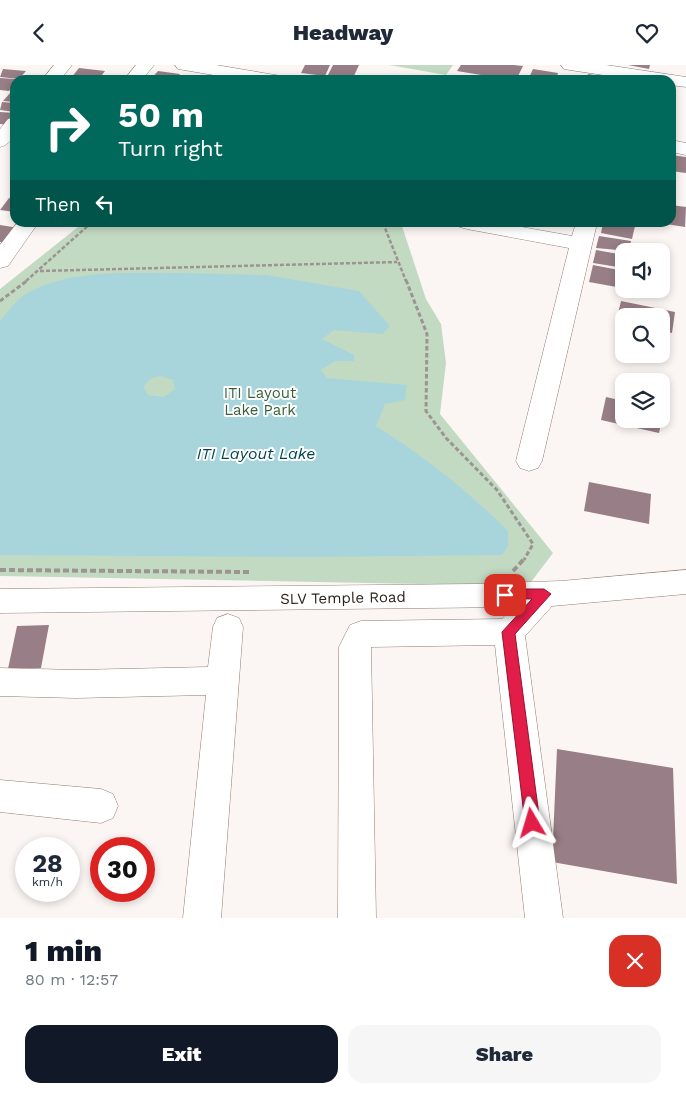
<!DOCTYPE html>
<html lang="en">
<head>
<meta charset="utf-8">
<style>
  :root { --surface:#fff; --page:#f6f6f7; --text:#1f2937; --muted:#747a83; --accent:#111827 }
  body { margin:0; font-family:"Work Sans",sans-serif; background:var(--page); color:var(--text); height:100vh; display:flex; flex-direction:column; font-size:19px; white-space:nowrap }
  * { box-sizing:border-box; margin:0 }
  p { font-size:16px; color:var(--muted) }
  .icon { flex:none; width:28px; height:28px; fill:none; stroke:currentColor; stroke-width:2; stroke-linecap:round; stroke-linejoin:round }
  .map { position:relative; height:853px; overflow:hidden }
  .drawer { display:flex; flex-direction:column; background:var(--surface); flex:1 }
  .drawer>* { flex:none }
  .hud { position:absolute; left:10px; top:10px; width:666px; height:152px; border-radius:15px; box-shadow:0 2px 8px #0003; background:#00695c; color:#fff; overflow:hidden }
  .fabs { position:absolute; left:615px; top:178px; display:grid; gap:10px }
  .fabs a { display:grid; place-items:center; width:55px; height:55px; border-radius:10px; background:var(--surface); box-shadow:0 2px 8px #0003; font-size:25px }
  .speed { position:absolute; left:15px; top:772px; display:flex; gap:10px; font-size:25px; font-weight:700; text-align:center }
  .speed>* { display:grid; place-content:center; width:65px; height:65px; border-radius:50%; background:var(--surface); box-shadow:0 2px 8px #0003; line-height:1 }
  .speed small { font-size:12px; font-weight:400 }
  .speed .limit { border:8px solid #d22; background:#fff; color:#111 }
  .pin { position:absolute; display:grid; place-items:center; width:42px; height:42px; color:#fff; margin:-21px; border-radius:10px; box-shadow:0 2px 8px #0006 }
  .me { position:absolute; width:55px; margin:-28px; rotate:353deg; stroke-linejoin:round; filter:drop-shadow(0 0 4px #0008) }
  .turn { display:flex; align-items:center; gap:18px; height:105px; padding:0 25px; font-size:22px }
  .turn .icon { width:65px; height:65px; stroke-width:2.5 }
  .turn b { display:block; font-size:35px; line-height:42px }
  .then { display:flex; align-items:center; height:48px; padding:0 25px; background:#0003; gap:10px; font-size:19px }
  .round { display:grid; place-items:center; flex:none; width:52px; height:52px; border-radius:15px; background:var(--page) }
  .summary { display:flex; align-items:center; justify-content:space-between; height:85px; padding:0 25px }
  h1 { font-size:30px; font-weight:800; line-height:38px; color:var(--accent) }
  .button { display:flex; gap:10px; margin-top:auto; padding:10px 25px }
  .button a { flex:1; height:58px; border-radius:15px; background:var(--accent); color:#fff; font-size:20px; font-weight:800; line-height:58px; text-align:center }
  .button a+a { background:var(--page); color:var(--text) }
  header { display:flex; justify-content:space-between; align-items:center; height:65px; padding:0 25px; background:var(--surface); font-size:22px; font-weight:800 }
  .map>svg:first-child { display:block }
  .green { fill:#c3dac2 }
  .water { fill:#a8d5db; fill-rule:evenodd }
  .building { fill:#987e86 }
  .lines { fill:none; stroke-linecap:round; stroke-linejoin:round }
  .minor-casing { stroke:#937c70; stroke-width:1 }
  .path-far2 { stroke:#9b9491; stroke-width:2.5; stroke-dasharray:4 2; stroke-linecap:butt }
  .path-far1 { stroke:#9b9491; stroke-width:3; stroke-dasharray:4.5 2.5; stroke-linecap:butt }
  .path { stroke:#9b9491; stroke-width:4; stroke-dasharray:6 3; stroke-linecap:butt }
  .minor { fill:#fff; fill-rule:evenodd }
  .route { fill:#e11d48; stroke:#92132f }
  .labels { text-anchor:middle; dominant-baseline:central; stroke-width:4; stroke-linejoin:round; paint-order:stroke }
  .park-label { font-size:15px; fill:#385f38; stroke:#fff }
  .street-label { font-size:15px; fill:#2a211d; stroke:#fff }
  .water-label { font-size:16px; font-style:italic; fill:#00454c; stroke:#fff }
</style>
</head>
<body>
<header><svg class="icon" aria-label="back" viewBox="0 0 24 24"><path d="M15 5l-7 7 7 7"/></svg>Headway<svg class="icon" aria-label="heart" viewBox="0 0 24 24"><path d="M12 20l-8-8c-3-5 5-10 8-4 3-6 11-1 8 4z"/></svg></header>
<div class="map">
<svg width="686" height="853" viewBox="0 0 686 853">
  <rect width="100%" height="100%" fill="#fbf6f3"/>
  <!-- green -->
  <g class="green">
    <polygon points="389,0 453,0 446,10"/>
    <polygon points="83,158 401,158 426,234 441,259 446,298 440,349 553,488 528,521 0,511 0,224"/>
  </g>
  <!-- water -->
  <path class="water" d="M180,208L267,210L359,226L390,261L383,269L334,265L322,274L354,290V296H335L321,305L327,313L407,320L405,335L385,339L376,361C424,391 468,426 508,466V481L502,490L306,492L0,490V256C7,248 15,236 24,230C69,203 128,209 180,208ZM160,311L173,315L175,324L163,332L148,330L144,323C146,315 153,312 160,311Z"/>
  <!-- building -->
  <g class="building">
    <polygon points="305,0 330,0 325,11 301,8"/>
    <polygon points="333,0 359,0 353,13 328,10"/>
    <polygon points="461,0 514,0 523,1 516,15 511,15 457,6"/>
    <polygon points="628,0 650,0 649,4"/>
    <polygon points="79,3 105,6 98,15 71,13"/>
    <polygon points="3,4 26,6 19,14 0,12"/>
    <polygon points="533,4 558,8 556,15 528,15"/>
    <polygon points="158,6 180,9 176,15 150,15"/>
    <polygon points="588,9 616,13 615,15 586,15"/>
    <polygon points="441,11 464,14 464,15 440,15"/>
    <polygon points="0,13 15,14 15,19 9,26 0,25"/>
    <polygon points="11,27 15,27 15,37 3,36"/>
    <polygon points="2,37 15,38 15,47 0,45"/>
    <polygon points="0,47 15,48 15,53 9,60 0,59"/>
    <polygon points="671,90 686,92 686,108 671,106"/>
    <polygon points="9,133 15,134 15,147 0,145"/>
    <polygon points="671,140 686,142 685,162 666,159 671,158"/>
    <polygon points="603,158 635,161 632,174 601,168"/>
    <polygon points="0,160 19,163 8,178 0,177"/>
    <polygon points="599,171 631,176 629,186 596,183"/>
    <polygon points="596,185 624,190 624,203 593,198"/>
    <polygon points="593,200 624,206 622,223 589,217"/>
    <polygon points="621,236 675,247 672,268 661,266 661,251 624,251 624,259 616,257"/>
    <polygon points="606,332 624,336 624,354 662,354 659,368 601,355"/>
    <polygon points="589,417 651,429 649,459 584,446"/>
    <polygon points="49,560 41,603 8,604 17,561"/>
    <polygon points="557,684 673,703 677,819 552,797"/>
  </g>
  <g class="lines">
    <!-- minor casing -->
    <g class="minor-casing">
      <g id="minor">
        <polygon points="54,0 72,0 60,15 42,15"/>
        <polygon points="136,0 154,0 142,15 124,15"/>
        <polygon points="175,0 216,0 275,10 281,11 284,15 243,15 184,5 178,4"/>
        <polygon points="561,0 606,0 686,12 686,22 671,20 671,15 636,15 570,5 564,4"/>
        <path d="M15,52C15,66 15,78 0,82V64L8,54Z"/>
        <polygon points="671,75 686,78 686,90 671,87"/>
        <polygon points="17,158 38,158 8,201 0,203 0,180"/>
        <polygon points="456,158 499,158 572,171 576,158 597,158 542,396 538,403 529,406 520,403 516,396 569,183 467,164 460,162"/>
        <polygon points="686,505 686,529 552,541 525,571 563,853 525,853 495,580 371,582 376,853 338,853 339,582 350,560 361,556 502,554 513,542 0,548 0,524 475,519 561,516"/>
        <polygon points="228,549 239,553 243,562 221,853 183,853 206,630 76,633 0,631 0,603 76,605 208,602 213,562 217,553"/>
        <polygon points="0,715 101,724 113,729 118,741 113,753 101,758 0,747"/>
      </g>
    </g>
    <!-- path-far2 -->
    <g class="path-far2">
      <polyline points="383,158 406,216"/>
      <polyline points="40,206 397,197"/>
      <polyline points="26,216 91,158"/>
    </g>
    <!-- path-far1 -->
    <g class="path-far1">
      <polyline points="406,215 427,269 426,346 446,373 497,425 533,479 524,495"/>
      <polyline points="0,236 28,215"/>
    </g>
    <!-- path -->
    <g class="path">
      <polyline points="0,505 249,507"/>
      <polyline points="513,506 525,493"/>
    </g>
    <!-- minor -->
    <use href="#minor" class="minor"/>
  </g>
  <!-- route -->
  <polygon class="route" points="505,524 544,524 551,529 515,569 540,758 538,763 532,765 527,763 525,758 502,567 532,534 500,533 499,530"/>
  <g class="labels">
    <!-- park labels -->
    <g class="park-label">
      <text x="260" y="328">ITI Layout<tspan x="260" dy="17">Lake Park</tspan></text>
    </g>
    <!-- street labels -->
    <g class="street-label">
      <text transform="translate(343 533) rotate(-1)">SLV Temple Road</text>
    </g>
    <!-- water labels -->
    <g class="water-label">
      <text x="256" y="388">ITI Layout Lake</text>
    </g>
  </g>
</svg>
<div class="fabs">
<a><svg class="icon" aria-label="sound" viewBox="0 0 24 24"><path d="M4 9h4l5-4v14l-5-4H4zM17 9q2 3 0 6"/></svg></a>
<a><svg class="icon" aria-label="search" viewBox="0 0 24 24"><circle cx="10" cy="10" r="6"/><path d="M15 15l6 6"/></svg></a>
<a><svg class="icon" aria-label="layers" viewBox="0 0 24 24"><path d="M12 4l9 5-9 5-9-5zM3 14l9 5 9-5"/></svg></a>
</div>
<div class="speed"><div>28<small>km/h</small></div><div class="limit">30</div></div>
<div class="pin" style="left:505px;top:530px;background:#d93025"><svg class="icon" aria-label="arrive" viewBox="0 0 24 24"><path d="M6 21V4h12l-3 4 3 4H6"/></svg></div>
<svg class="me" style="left:532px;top:758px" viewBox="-20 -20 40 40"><path d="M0-17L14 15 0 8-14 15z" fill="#e11d48" stroke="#fff" stroke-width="4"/></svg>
<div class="hud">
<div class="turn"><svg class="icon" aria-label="right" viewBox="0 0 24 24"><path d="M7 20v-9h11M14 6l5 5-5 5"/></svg><div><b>50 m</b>Turn right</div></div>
<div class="then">Then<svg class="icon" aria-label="left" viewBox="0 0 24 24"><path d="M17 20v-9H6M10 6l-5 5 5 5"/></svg></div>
</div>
</div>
<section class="drawer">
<div class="summary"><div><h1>1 min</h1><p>80 m · 12:57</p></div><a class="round" style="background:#d93025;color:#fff"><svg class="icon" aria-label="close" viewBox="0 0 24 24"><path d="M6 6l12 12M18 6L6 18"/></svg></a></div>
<div class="button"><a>Exit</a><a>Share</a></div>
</section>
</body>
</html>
